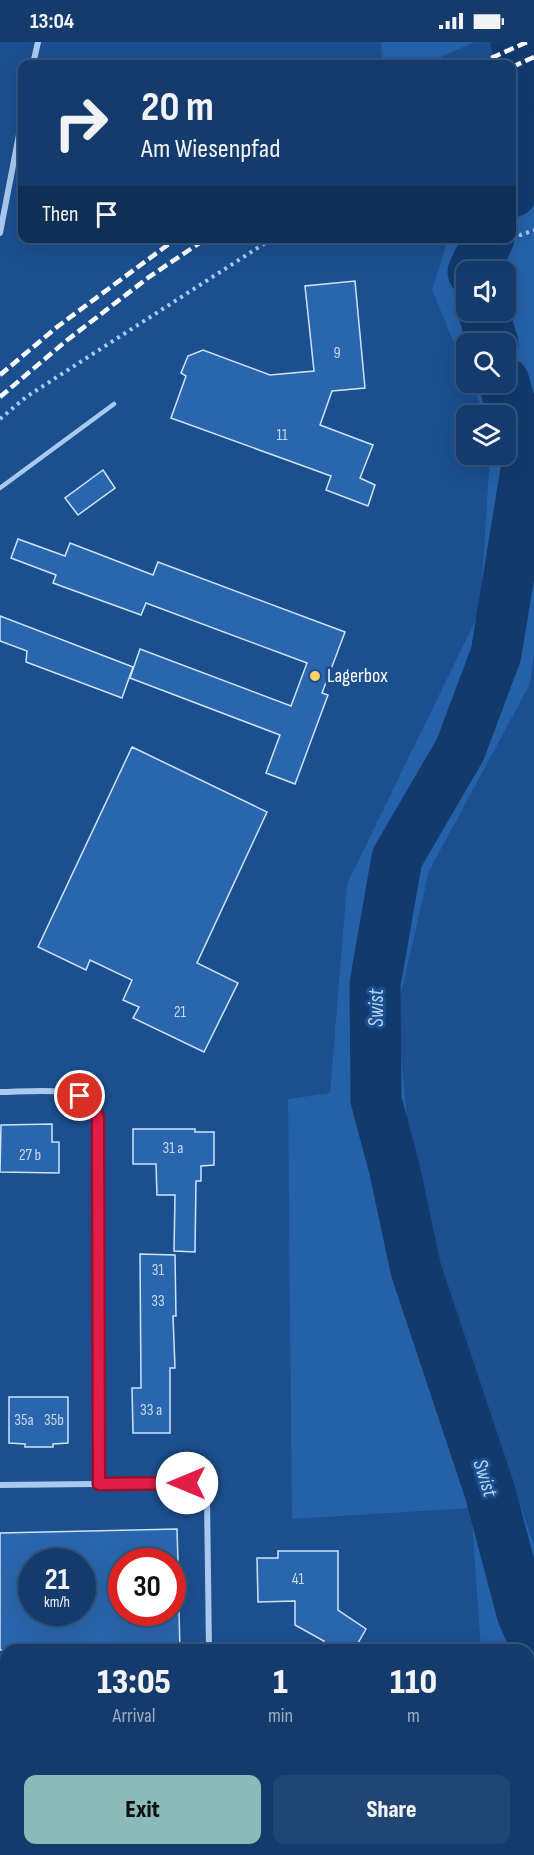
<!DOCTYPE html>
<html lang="en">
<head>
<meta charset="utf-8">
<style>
  :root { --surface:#143b6b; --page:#214673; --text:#f1f3f6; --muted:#9dadc1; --line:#33557e; --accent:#8bbbb9 }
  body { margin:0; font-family:"Sofia Sans Condensed",sans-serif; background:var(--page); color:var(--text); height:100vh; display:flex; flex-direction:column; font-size:22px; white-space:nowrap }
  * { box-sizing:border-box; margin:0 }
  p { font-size:20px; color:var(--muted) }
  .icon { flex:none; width:33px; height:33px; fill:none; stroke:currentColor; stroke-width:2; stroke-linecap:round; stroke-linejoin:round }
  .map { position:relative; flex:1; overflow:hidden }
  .details { position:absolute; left:0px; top:1602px; width:534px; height:212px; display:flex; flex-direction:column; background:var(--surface); border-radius:18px 18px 0 0; box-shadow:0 6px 24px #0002,0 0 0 2px var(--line) }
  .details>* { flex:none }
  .guide { position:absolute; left:18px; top:18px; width:498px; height:183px; border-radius:12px; box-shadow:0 6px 24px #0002,0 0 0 2px var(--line); background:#143b6b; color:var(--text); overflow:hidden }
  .fabs { position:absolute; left:456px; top:219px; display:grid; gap:12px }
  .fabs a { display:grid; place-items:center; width:60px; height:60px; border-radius:12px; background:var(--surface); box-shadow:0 6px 24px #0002,0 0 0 2px var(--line); font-size:30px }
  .speed { position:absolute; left:18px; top:1506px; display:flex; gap:12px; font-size:30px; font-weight:700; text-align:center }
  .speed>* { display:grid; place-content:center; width:78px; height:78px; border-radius:50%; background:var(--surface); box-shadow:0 6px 24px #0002,0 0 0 2px var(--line); line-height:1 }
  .speed small { font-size:15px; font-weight:400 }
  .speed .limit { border:9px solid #d22; background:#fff; color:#111 }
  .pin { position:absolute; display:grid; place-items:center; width:51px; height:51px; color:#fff; margin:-26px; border:3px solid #fff; border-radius:50%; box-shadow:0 2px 6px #0007 }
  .me { position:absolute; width:66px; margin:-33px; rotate:270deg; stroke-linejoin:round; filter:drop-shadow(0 0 4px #0008) }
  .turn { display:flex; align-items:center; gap:21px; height:126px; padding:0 24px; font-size:27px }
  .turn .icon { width:78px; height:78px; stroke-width:2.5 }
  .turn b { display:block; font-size:42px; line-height:51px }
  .then { display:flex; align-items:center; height:57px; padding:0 24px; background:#0003; gap:12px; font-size:22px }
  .eta { display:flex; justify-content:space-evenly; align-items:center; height:102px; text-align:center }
  .eta b { font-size:36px; font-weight:800; line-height:42px }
  .cta { display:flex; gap:12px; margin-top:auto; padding:12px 24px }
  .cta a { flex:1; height:69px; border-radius:12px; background:var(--accent); color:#111; font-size:24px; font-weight:800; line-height:69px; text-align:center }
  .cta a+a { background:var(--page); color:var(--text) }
  .status { display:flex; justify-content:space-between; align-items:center; height:42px; padding:0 30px; background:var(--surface); direction:ltr }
  .status svg { height:16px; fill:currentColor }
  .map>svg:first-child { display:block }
  .green { fill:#2461a8; fill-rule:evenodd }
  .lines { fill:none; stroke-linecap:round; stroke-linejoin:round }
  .river { stroke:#123a6d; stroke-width:51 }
  .building { fill:#2a66ad; stroke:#cfe3fa; stroke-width:1.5; fill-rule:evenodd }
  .path { stroke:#a9c9ee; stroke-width:4; stroke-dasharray:3 4.5; stroke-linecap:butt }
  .service { stroke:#a9c9ee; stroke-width:4.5 }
  .minor { stroke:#a9c9ee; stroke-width:6 }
  .rail { stroke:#fff; stroke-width:4.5; stroke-dasharray:10 4.5; stroke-linecap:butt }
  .route-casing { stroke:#92132f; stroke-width:15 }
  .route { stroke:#e11d48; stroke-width:10 }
  .poi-dot { fill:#ffd166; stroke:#1b4f8f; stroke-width:2 }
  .labels { text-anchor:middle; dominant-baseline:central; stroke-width:6; stroke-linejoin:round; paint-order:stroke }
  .number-label { font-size:16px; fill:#cad9ea }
  .poi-label { font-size:20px; fill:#fff; stroke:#1b4f8f; text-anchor:start }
  .water-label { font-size:21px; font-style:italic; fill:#b5d3f5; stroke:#1b4f8f }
</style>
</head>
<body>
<div class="status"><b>13:04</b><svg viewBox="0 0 49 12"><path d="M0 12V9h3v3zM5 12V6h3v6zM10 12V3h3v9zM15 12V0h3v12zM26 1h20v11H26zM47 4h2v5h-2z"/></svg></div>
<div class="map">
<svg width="534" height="1813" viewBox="0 0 534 1813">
  <rect width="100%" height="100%" fill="#1b4f8f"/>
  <!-- green -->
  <g class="green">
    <polygon points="381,0 474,0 426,22 382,22"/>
    <path d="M534,34V612L530,642L429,829L397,969L414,1152L534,1503V1813H474V1808H528V1608H481L471,1466L292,1477L288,1057L330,1051L347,842L480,569L490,413L506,412V374L485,373L471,341L506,340V302H466V330L432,248L448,198L442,197L512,196V44ZM466,230H506V268H466Z"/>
  </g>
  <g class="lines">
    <!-- river -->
    <g class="river">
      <polyline points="516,0 534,53"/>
      <polyline points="512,150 530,115 534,93"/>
      <polyline points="473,230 489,196"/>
      <polyline points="483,268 493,302"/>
      <polyline points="504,340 527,422 496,612 460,708 397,816 375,942 376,1058 394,1125 416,1228 490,1450 522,1571 534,1599"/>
    </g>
  </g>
  <!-- building -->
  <g class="building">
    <polygon points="355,239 365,346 332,349 320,383 373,403 360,436 375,443 368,464 326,448 331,434 171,376 186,334 181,331 188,314 203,308 270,333 314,329 305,244"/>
    <polygon points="103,428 115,446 78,473 65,456"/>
    <polygon points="18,497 65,514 70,501 153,533 158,520 345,590 322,651 328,653 295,742 266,731 280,693 130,636 140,607 291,664 307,621 146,561 141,573 53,541 56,533 11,516"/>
    <polygon points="0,574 133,625 122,656 26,620 27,609 0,599"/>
    <polygon points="132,705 267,770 197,921 238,941 204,1010 133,976 139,965 123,958 132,938 90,918 86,928 38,905"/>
    <polygon points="52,1082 52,1100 59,1100 59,1131 0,1130 1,1083"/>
    <polygon points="133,1087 195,1087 195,1090 214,1090 214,1123 201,1124 201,1139 196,1139 195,1210 174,1209 175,1153 157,1153 156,1122 133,1122"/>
    <polygon points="140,1212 175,1213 176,1274 173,1274 175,1326 170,1326 170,1391 133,1391 132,1346 141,1346"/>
    <polygon points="9,1355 68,1355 68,1401 53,1402 53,1405 25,1405 25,1402 9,1401"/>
    <path d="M177,1487L178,1520H122V1570H179L180,1608H0V1491ZM32,1520H82V1570H32Z"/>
    <polygon points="278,1509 338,1509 338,1568 366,1587 354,1608 319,1608 324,1599 295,1583 295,1559 258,1560 257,1516 278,1516"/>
  </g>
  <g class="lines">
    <!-- path -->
    <g class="path">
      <polyline points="512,190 521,193 534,188"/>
      <polyline points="0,377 26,355 273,196"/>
    </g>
    <!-- service -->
    <polyline class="service" points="0,446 114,362"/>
    <!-- minor -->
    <g class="minor">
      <polyline points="33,22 38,0"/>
      <polyline points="0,191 22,77"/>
      <path d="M0,1050C24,1050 70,1044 90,1059C94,1063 96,1070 98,1076L99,1442"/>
      <polyline points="0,1443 187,1441 207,1456 209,1608"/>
    </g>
    <!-- rail -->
    <g class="rail">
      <polyline points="478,22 527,0"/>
      <polyline points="512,25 534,15"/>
      <polyline points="0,333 57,285 177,196"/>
      <polyline points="0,355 66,299 149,235 207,196"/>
    </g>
  </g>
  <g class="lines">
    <!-- route casing -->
    <g class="route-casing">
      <polyline id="route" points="80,1054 92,1060 98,1076 99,1442 187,1441"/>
    </g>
    <!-- route -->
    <use href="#route" class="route"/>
  </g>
  <!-- markers -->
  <circle class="poi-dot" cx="315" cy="634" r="6"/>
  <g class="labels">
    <!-- number labels -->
    <g class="number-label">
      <text x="337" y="311">9</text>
      <text x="282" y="393">11</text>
      <text x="180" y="970">21</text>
      <text x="173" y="1106">31 a</text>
      <text x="30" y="1113">27 b</text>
      <text x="158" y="1228">31</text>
      <text x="158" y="1259">33</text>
      <text x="151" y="1368">33 a</text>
      <text x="24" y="1378">35a</text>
      <text x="54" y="1378">35b</text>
      <text x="298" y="1537">41</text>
    </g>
    <!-- poi labels -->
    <g class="poi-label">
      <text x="327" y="634">Lagerbox</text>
    </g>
    <!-- water labels -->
    <g class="water-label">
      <text transform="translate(376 966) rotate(-90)">Swist</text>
      <text transform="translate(485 1436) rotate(72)">Swist</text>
    </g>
  </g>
</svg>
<div class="fabs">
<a><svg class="icon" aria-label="sound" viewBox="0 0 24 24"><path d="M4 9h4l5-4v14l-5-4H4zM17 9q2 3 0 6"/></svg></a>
<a><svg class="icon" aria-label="search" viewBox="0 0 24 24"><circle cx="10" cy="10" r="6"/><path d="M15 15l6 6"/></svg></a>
<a><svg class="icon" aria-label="layers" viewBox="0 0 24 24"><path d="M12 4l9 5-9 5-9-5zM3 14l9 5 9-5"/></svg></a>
</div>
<div class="speed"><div>21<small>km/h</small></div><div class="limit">30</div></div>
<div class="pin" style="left:80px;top:1054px;background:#d93025"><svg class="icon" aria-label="arrive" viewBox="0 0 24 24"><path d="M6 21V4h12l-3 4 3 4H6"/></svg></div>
<svg class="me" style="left:187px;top:1441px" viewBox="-20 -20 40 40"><circle r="19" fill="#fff"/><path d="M0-13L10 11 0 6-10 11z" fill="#e11d48"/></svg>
<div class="guide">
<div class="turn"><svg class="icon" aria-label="right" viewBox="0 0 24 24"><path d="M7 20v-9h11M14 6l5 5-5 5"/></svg><div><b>20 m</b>Am Wiesenpfad</div></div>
<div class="then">Then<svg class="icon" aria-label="arrive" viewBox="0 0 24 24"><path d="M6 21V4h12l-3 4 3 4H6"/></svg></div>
</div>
<section class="details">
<div class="eta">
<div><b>13:05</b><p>Arrival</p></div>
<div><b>1</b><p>min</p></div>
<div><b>110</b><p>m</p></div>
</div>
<div class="cta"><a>Exit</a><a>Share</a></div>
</section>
</div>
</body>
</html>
